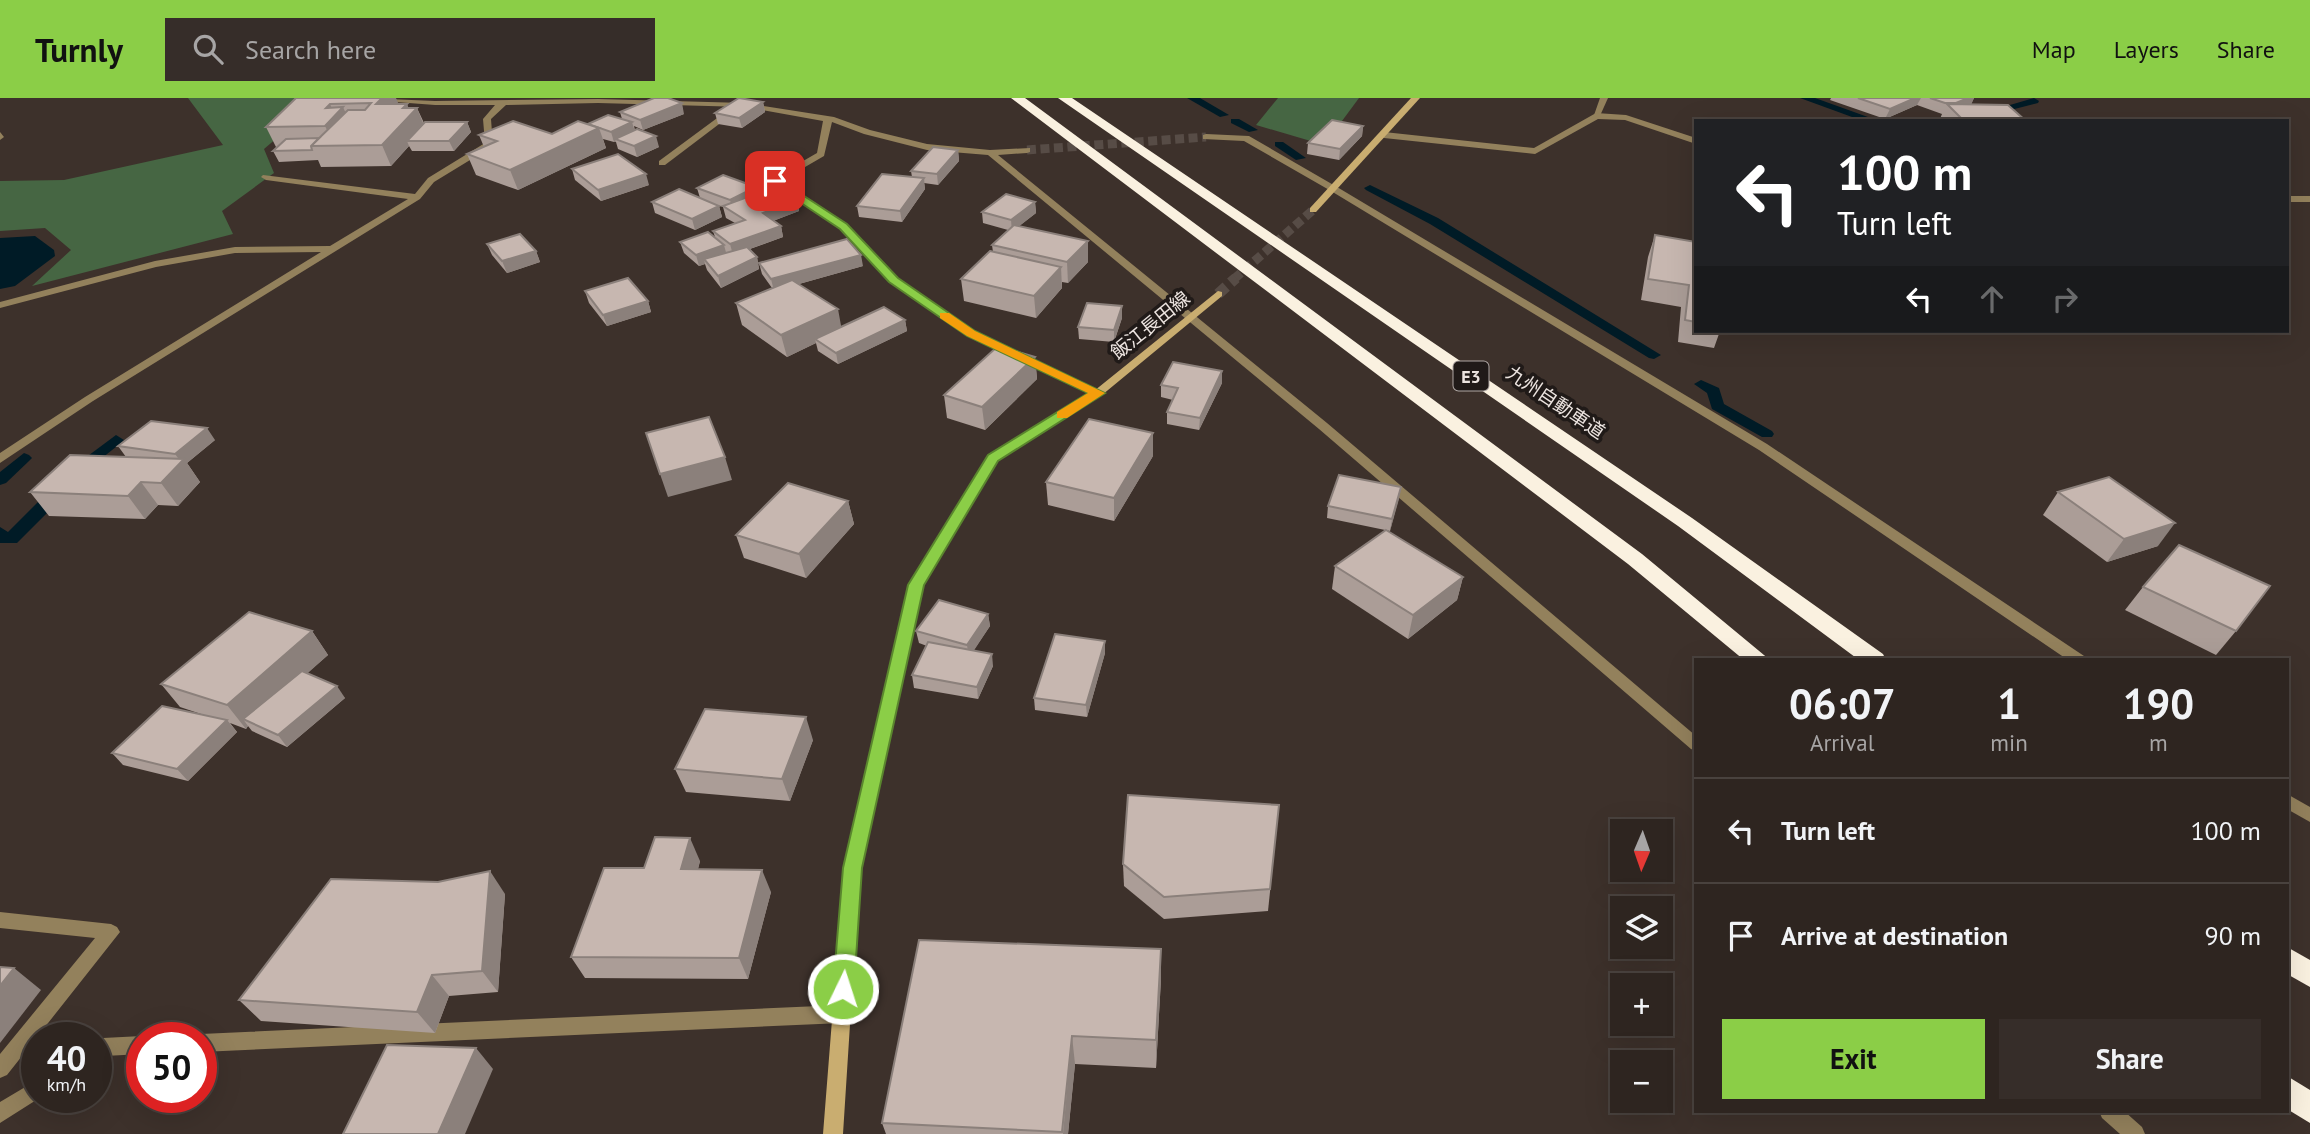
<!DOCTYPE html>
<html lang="en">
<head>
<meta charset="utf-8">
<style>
  :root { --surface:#2e2520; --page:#362d29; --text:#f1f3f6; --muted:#a7a5a5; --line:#49423e; --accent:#8bce47 }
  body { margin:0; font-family:"PT Sans","Noto Sans JP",sans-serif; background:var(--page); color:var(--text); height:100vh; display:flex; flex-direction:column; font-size:26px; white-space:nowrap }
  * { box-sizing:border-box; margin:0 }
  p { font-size:23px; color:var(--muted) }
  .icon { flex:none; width:38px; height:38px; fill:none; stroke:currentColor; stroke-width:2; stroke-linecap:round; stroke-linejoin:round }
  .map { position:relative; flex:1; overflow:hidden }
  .sheet { position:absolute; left:1694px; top:560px; width:595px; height:455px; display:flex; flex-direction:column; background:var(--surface); border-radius:0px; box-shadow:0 7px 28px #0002,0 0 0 2px var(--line) }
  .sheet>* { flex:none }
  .guide { position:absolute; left:1694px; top:21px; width:595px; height:214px; border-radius:0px; box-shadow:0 7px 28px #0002,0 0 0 2px var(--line); background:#202124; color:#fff; overflow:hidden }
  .needle { width:46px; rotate:182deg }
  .tools { position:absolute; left:1610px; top:721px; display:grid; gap:14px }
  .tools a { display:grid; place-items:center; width:63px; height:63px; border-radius:0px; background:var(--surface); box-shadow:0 7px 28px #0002,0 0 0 2px var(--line); font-size:35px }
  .speed { position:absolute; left:21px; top:924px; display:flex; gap:14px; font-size:35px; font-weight:700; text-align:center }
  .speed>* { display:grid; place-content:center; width:91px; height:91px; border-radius:50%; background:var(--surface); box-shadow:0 7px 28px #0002,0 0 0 2px var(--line); line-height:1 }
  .speed small { font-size:18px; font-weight:400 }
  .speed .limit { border:10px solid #d22; background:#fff; color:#111 }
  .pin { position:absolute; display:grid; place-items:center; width:60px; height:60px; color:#fff; margin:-30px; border-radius:14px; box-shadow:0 4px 10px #0006 }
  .me { position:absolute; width:77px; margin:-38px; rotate:4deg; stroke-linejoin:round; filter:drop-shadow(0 0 5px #0008) }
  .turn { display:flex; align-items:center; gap:24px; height:147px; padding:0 28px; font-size:32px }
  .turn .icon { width:91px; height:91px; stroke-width:2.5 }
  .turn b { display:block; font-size:49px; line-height:60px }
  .lanes { display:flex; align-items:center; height:66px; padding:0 28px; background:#0003; justify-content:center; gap:35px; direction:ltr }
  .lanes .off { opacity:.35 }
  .eta { display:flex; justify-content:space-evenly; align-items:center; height:119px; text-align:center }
  .eta b { font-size:42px; font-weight:700; line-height:49px }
  .button { display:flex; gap:14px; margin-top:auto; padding:14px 28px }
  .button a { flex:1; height:80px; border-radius:0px; background:var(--accent); color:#111; font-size:28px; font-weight:700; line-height:80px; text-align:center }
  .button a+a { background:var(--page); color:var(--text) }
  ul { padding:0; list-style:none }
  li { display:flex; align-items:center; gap:21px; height:105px; padding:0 28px; border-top:2px solid var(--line) }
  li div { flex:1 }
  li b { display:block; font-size:26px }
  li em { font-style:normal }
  header { display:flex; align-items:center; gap:42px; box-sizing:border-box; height:98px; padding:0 35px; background:var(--accent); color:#111 }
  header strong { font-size:33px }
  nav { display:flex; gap:38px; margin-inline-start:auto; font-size:24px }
  .search { width:490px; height:63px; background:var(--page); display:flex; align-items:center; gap:18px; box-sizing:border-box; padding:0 24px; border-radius:0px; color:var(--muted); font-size:26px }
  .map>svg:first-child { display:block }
  .forest { fill:#466643 }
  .water { fill:#001b26 }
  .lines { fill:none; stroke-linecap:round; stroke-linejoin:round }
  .stream { fill:#001b26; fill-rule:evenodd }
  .minor-tunnel { stroke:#574c46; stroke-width:9; stroke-dasharray:9 4.5; stroke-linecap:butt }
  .secondary-tunnel-far1 { stroke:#574c46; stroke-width:9; stroke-dasharray:9 4.5; stroke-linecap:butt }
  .secondary-tunnel { stroke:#574c46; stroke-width:11; stroke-dasharray:11 6; stroke-linecap:butt }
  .service { fill:#93815c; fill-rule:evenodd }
  .minor { fill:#93815c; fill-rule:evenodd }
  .secondary { fill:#c9ad70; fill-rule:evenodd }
  .motorway { fill:#faf1e0; fill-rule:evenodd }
  .wall { fill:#ab9d97 }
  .shaded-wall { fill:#8b807b }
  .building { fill:#c7b7b0; stroke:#8b807b; stroke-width:2 }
  .route { fill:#8bce47; stroke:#5a862e; stroke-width:2 }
  .slow { fill:#f59e0b }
  .labels { text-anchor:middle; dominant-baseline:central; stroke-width:7; stroke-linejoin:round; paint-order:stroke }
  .shield { fill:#201a18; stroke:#afa7a4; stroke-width:2 }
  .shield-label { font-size:18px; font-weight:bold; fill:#ece4e0 }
  .street-label { font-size:19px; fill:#ece4e0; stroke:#201a18 }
</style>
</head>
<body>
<header>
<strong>Turnly</strong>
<div class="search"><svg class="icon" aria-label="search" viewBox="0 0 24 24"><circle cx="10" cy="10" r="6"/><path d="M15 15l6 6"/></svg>Search here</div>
<nav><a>Map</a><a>Layers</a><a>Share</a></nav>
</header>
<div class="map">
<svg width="2310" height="1036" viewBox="0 0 2310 1036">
  <rect width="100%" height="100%" fill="#3d312b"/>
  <!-- forest -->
  <g class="forest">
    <polygon points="188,0 306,0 319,4 264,51 274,75 222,113 233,136 32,188 71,152 45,130 0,133 0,83 64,82 223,47"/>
    <polygon points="1278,0 1359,0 1342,23 1314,44 1256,27"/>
  </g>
  <!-- water -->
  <polygon class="water" points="35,138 54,152 55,158 15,188 0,191 0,140"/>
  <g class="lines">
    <!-- stream -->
    <g class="stream">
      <polygon points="1187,0 1200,0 1229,17 1220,19"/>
      <polygon points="1800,0 1815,0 1879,23 1863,23"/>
      <polygon points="2034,0 2039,3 2038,5 1991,17 1986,14"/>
      <polygon points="1963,15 1967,16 1967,20 1916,23"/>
      <polygon points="1231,21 1239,21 1258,32 1249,34 1231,25"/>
      <polygon points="1275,44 1283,44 1306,60 1296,62 1275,48"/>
      <polygon points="1370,87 1438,120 1661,257 1654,261 1649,260 1430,126 1366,92 1364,90"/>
      <polygon points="1701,282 1719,290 1724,306 1772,333 1774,336 1772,339 1762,339 1712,311 1707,295 1694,286"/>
      <polygon points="116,337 124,342 121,345 83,375 73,375 70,372 73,369"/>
      <polygon points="24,355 29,357 32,360 29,363 6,385 0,387 0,374"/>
      <polygon points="59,388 65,389 67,393 65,397 17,445 0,445 0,429 8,434 53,389"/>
    </g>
    <!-- minor-tunnel -->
    <polyline class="minor-tunnel" points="1027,52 1206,39"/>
    <!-- secondary-tunnel-far1 -->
    <polyline class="secondary-tunnel-far1" points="1234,181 1313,112"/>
    <!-- secondary-tunnel -->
    <polyline class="secondary-tunnel" points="1218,196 1236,180"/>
    <!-- service -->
    <polygon class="service" points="1600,0 1608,0 1599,20 1593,20"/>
    <!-- minor -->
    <g class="minor">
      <polygon points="365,0 435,3 598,1 745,5 834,19 870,32 927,46 990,52 1030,50 1030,54 1027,55 998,57 1327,325 1696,638 1696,653 1691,651 1319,331 988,57 927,52 864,36 832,24 824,58 781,83 846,126 898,180 975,234 1102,293 1102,297 1094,297 967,238 890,184 840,130 772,85 772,81 817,55 823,23 745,9 598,5 506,7 491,21 493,48 434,84 420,101 93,303 0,365 0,355 85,299 321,154 235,155 156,169 0,210 0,204 155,163 235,149 330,148 408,101 266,82 261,79 263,77 415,96 428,80 485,45 483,21 495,7 435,7 369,2"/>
      <polygon points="728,12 735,14 665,67 659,67 659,63"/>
      <polygon points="1596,15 1626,17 1696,40 1696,46 1625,22 1598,21 1535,56 1384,40 1380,37 1384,34 1534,50"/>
      <polygon points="0,34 4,39 0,42"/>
      <polygon points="1206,36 1249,38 1337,89 1767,346 2084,558 2086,562 2068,562 1759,352 1331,93 1244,43 1203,41 1203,37"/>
      <rect x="2287" y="98" width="23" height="6"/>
      <polygon points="2287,696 2310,709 2310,724 2287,711"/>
      <polygon points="0,814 111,826 117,829 120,834 7,977 0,980 0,956 95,840 0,830"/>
      <polygon points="842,907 849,910 851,916 849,922 842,925 201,954 201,940 194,940 201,936"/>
      <polygon points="142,938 146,940 142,940 142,956 105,958 96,962 96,943 103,940"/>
      <polygon points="37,982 37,999 41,999 0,1025 0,1004"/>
      <polygon points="2099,1013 2124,1013 2142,1029 2145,1036 2120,1036 2102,1020"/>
    </g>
    <!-- secondary -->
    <g class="secondary">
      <polygon points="1411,0 1420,0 1316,114 1310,114 1310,110"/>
      <polygon points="1218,193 1222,194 1222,198 1102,297 998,362 923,487 860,770 843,1036 823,1036 844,770 909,487 989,357 1094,293"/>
    </g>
    <!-- motorway -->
    <g class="motorway">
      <polygon points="1011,0 1025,0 1642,456 1770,562 1744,562 1628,466"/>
      <polygon points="1058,0 1072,0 1692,420 1883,556 1886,562 1859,562 1678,428"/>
      <polygon points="2287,849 2310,862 2310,889 2287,876"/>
      <polygon points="2287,978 2310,992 2310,1025 2287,1011"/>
    </g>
  </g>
  <!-- wall -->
  <g class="wall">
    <polygon points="296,0 407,6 408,10 417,10 424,25 467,24 471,34 454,53 412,53 409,48 391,68 321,69 318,62 279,64 273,53 277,49 276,49 266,29"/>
    <polygon points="1831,0 1974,0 1971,6 2026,23 1939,23 1942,16 1917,7 1885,21 1830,2"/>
    <polygon points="763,4 765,14 742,30 718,26 715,15"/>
    <polygon points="620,14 684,16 643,32 634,28 635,32 659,49 637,59 618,51 616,44 614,44 603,41 606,50 518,92 476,77 467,56 484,49 479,37 552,36 588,26 622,21"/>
    <polygon points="1363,28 1362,38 1339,62 1307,56 1308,45"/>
    <polygon points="958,52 959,63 938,87 924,85 925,91 902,124 859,119 857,108 912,79 911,73"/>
    <polygon points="572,71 649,87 601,103 575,82"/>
    <polygon points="756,89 757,95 797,102 799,113 773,123 781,128 783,139 750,151 757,159 759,171 721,190 707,172 705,166 699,168 684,155 680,144 715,139 713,133 735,125 726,120 723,109 714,106 719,108 722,119 695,132 655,115 652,104 700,100 697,90"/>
    <polygon points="1035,104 1036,115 1019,128 1088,164 1068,185 1062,184 1062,190 1036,220 964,203 961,181 993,154 992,147 1008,132 983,125 982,114"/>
    <polygon points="1655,137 1696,144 1696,233 1720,233 1714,250 1678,244 1681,209 1641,202 1648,159"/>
    <polygon points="487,146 536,153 540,164 507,175 492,157"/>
    <polygon points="759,165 863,168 799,186 841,229 905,222 907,233 838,266 818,253 816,245 787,259 742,227 736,205 772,190 762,176"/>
    <polygon points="585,193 648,203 651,214 607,228 589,205"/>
    <polygon points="1122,220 1114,244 1079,241 1078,229"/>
    <polygon points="1035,259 1037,281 985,332 947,320 944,297"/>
    <polygon points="1222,285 1199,332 1167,326 1167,314 1173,302 1161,299 1161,287"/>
    <polygon points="215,342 187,365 200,384 178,408 158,407 145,421 49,418 30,394 126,359 118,348"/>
    <polygon points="1153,358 1114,423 1048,407 1046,384"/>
    <polygon points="1401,389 1390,433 1327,420 1328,408"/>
    <polygon points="2058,394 2158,448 2107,464 2043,417"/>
    <polygon points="848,403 854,426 806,480 744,460 736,437"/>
    <polygon points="1335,468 1463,479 1457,502 1408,541 1332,491"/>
    <polygon points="2143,489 2236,533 2216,557 2125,512"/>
    <polygon points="988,516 990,528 973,553 993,568 978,601 914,590 912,577 927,548 919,545 916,533"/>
    <polygon points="312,533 328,557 307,575 345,600 287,649 252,633 248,628 246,631 230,625 237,634 188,683 123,667 112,655 204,617 180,609 161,586"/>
    <polygon points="1105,543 1105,555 1087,619 1035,612 1034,600"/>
    <polygon points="813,642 790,703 686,694 675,671"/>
    <polygon points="1279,707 1268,813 1164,821 1124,788 1123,766"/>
    <polygon points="700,763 698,771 771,794 748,881 585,880 571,859 644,770"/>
    <polygon points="505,796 498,894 449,898 435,935 261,923 239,902"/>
    <polygon points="1161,881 1156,970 1075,966 1068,1036 886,1036 882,1025"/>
  </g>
  <!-- shaded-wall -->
  <g class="shaded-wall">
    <polygon points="382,0 396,0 400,9 376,6"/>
    <polygon points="1915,0 1921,0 1917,7 1885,21 1890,11"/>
    <polygon points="1968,0 1974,0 1971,7 1955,14 1956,5"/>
    <polygon points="763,4 765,14 742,30 739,20"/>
    <polygon points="682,5 684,16 643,32 640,22"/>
    <polygon points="330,6 335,17 343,9 352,29 335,48 325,28 326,10"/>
    <polygon points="407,6 411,16 417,10 425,30 407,43 409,48 391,68 382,47 403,10"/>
    <polygon points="467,24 471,34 454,53 449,43"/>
    <polygon points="632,24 635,34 615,41 616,44 614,44 611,34"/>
    <polygon points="1363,28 1362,38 1339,62 1340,51"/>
    <polygon points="599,30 606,50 518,92 510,72"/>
    <polygon points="656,38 659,49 637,59 634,48"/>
    <polygon points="958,52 959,63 938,87 937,76"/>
    <polygon points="646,76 649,87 601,103 598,92"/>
    <polygon points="924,80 925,91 902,124 900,113"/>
    <polygon points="756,89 758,100 733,113 730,102"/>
    <polygon points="797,102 799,113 765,126 763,115"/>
    <polygon points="1035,104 1036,115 1012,134 1011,122"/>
    <polygon points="719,108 722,119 695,132 692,121"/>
    <polygon points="781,128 783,139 733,157 730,146"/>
    <polygon points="1088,143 1088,164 1068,185 1067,164"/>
    <polygon points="724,147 727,158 704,161 705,166 699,168 696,157"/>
    <polygon points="536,153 540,164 507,175 502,163"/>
    <polygon points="861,157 863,168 774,193 771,181"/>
    <polygon points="757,159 759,171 721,190 718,178"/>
    <polygon points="1061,169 1062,190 1036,220 1034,198"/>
    <polygon points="648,203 651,214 607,228 603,217"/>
    <polygon points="1122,208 1122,220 1114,244 1114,232"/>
    <polygon points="838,211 842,233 815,241 816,245 787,259 781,237"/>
    <polygon points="905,222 907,233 838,266 836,255"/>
    <polygon points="1035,259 1037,281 985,332 982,309"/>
    <polygon points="1222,273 1222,285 1199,332 1200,320"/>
    <polygon points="207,330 215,342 187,365 200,384 178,408 161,385 181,364 175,356"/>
    <polygon points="1153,335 1153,358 1114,423 1114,400"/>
    <polygon points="725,359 732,382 668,399 660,376"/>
    <polygon points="141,384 158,407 145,421 128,398"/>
    <polygon points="1401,389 1399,401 1390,433 1392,421"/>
    <polygon points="848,403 854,426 806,480 799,456"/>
    <polygon points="2175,425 2158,448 2107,464 2124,441"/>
    <polygon points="1463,479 1457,502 1408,541 1413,517"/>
    <polygon points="988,516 990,528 969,560 967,547"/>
    <polygon points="312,533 328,557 252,625 243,621 248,628 246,631 227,607"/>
    <polygon points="1105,543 1105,555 1087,619 1086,607"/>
    <polygon points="992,556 993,568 978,601 977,589"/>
    <polygon points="337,588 345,600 287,649 278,637"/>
    <polygon points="806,619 813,642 790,703 782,681"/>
    <polygon points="227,622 237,634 188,683 177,671"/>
    <polygon points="690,740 700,763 692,794 681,771"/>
    <polygon points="762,772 771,794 748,881 739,860"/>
    <polygon points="490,773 505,796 498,894 482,873"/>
    <polygon points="1161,851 1161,881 1156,970 1156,942"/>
    <polygon points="14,870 41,892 0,945 0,888"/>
    <polygon points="432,877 449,898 435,935 417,914"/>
    <polygon points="1072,938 1075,966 1068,1036 1063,1036"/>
    <polygon points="476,950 493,971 465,1036 438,1036"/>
  </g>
  <!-- building -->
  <g class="building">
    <polygon points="296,0 382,0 376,6 407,6 403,10 417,10 382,47 311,48 348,12 365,12 371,5 330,6 326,10 343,9 325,28 266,29"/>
    <polygon points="654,0 668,0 682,5 640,22 620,14"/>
    <polygon points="739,0 763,4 739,20 715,15"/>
    <polygon points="1858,0 1915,0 1890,11"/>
    <polygon points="1930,0 1968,0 1956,5 1945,5"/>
    <polygon points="1947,6 2008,7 2026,23 1964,23"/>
    <polygon points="608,17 632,24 611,34 588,26"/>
    <polygon points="1332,22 1363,28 1340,51 1308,45"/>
    <polygon points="513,23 552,36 578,23 599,30 510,72 467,56 497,43 479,37"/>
    <polygon points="425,24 467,24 449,43 407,43"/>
    <polygon points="637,31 656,38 634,48 615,41"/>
    <polygon points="319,40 311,48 312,52 273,53 286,41"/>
    <polygon points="933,49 958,52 937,76 911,73"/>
    <polygon points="618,56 646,76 598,92 572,71"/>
    <polygon points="882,76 924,80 900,113 857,108"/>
    <polygon points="723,77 756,89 730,102 697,90"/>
    <polygon points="775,89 797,102 763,115 781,128 730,146 713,133 745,122 723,108"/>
    <polygon points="679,91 719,108 692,121 652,104"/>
    <polygon points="1006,96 1035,104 1011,122 982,114"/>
    <polygon points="1014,127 1088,143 1067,164 992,147"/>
    <polygon points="708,134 724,147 696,157 680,144"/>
    <polygon points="520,136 536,153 502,163 487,146"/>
    <polygon points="1655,137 1696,144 1696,224 1685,222 1689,187 1648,181"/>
    <polygon points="847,141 861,157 771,181 759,165"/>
    <polygon points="747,149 757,159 718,178 704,161"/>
    <polygon points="990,153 1061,169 1034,198 961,181"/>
    <polygon points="628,180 648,203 603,217 585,193"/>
    <polygon points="792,182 838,211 781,237 736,205"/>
    <polygon points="1087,205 1122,208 1114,232 1078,229"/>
    <polygon points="884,209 905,222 836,255 815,241"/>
    <polygon points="998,248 1035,259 982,309 944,297"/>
    <polygon points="1173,264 1222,273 1200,320 1167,314 1178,290 1161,287"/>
    <polygon points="709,319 725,359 660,376 646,335"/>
    <polygon points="1089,321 1153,335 1114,400 1046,384"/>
    <polygon points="151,323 207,330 175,356 118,348"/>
    <polygon points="70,357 184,361 161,385 141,384 128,398 30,394"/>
    <polygon points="1339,377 1401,389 1392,421 1328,408"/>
    <polygon points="2109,379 2175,425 2124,441 2058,394"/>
    <polygon points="788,385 848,403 799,456 736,437"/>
    <polygon points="1386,432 1463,479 1413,517 1335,468"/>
    <polygon points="2179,447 2270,488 2236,533 2143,489"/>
    <polygon points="939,502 988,516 967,547 916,533"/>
    <polygon points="249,514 312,533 227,607 161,586"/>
    <polygon points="1055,536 1105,543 1086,607 1034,600"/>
    <polygon points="928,544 992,556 977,589 912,577"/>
    <polygon points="302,573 337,588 278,637 243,621"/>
    <polygon points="162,608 227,622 177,671 112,655"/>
    <polygon points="705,611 806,619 782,681 675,671"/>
    <polygon points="1128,697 1279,707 1270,791 1164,799 1123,766"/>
    <polygon points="655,739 690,740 681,771 762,772 739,860 571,859 604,770 644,770"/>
    <polygon points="490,773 482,873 432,877 417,914 239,902 331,781 438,784"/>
    <polygon points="919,842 1161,851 1156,942 1072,938 1062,1034 882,1025"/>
    <polygon points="0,869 14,870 0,888"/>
    <polygon points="387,947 476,950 438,1036 343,1036"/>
  </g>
  <!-- route -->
  <polygon class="route" points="771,81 778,81 847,126 898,180 975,233 1105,295 998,363 924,487 862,770 854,891 851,898 843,901 836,898 833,891 843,770 908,487 988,357 1088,295 967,238 889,184 840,131 771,85"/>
  <!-- slow -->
  <polygon class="slow" points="940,215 949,215 975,233 1105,295 1067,320 1057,320 1057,314 1088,295 967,238 940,220"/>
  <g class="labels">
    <!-- shield labels -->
    <rect class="shield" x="1453.5" y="263.5" width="35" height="29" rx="5"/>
    <g class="shield-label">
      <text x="1471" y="278">E3</text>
    </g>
    <!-- street labels -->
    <g class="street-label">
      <text transform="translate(1150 227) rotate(-39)">飯江長田線</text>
      <text transform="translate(1556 304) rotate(34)">九州自動車道</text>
    </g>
  </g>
</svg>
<div class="tools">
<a><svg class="needle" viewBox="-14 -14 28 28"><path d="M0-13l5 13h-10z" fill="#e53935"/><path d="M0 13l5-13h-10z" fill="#a7a5a5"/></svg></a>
<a><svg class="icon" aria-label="layers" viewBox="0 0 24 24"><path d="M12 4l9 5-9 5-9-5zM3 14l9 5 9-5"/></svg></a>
<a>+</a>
<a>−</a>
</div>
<div class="speed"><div>40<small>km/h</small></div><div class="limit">50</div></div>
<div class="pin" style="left:775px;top:83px;background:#d93025"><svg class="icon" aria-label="arrive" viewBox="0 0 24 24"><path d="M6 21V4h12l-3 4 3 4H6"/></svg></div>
<svg class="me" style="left:843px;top:891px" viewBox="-20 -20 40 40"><circle r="17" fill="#8bce47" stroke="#fff" stroke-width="3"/><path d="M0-11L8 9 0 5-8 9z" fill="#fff"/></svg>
<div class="guide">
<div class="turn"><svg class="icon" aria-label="left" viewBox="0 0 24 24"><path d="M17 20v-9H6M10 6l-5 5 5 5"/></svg><div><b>100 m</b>Turn left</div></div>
<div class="lanes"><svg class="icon" aria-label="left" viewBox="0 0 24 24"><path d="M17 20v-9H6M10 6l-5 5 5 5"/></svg><svg class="icon off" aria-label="ahead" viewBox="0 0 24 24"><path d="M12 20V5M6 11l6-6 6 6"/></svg><svg class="icon off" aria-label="right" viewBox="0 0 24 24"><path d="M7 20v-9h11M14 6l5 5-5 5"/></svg></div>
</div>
<section class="sheet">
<div class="eta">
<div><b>06:07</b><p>Arrival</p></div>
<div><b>1</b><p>min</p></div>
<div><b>190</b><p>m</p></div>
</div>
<ul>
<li><svg class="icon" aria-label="left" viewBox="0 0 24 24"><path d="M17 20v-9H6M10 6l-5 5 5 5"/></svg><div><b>Turn left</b></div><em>100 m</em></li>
<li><svg class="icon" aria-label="arrive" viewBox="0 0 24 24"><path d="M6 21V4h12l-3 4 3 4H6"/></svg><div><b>Arrive at destination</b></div><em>90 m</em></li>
</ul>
<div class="button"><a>Exit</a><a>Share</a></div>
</section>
</div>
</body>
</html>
